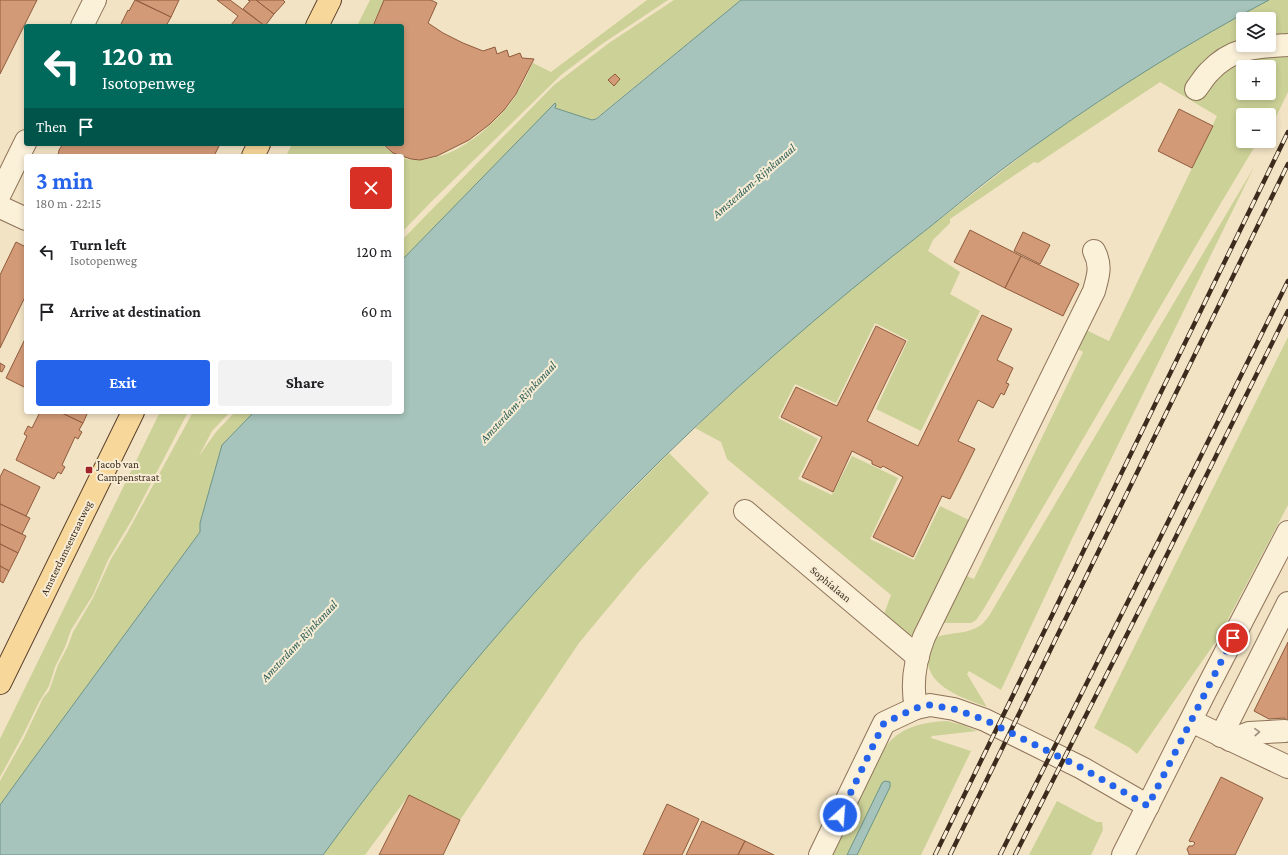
<!DOCTYPE html>
<html lang="en">
<head>
<meta charset="utf-8">
<style>
  :root { --surface:#fff; --page:#f2f2f2; --text:#202124; --muted:#757577; --accent:#2563eb }
  body { margin:0; font-family:"Crimson Pro",serif; background:var(--page); color:var(--text); height:100vh; display:flex; flex-direction:column; font-size:15px; white-space:nowrap }
  * { box-sizing:border-box; margin:0 }
  p { font-size:13px; color:var(--muted) }
  .icon { flex:none; width:22px; height:22px; fill:none; stroke:currentColor; stroke-width:2; stroke-linecap:round; stroke-linejoin:round }
  .map { position:relative; flex:1; overflow:hidden }
  .side { position:absolute; left:24px; top:154px; width:380px; height:260px; display:flex; flex-direction:column; background:var(--surface); border-radius:4px; box-shadow:0 2px 6px #0003 }
  .side>* { flex:none }
  .guide { position:absolute; left:24px; top:24px; width:380px; height:122px; border-radius:4px; box-shadow:0 2px 6px #0003; background:#00695c; color:#fff; overflow:hidden }
  .controls { position:absolute; left:1236px; top:12px; display:grid; gap:8px }
  .controls a { display:grid; place-items:center; width:40px; height:40px; border-radius:4px; background:var(--surface); box-shadow:0 2px 6px #0003; font-size:20px }
  .pin { position:absolute; display:grid; place-items:center; width:34px; height:34px; color:#fff; margin:-17px; border:2px solid #fff; border-radius:50%; box-shadow:0 1px 4px #0007 }
  .me { position:absolute; width:44px; margin:-22px; rotate:26deg; stroke-linejoin:round; filter:drop-shadow(0 0 3px #0008) }
  .turn { display:flex; align-items:center; gap:14px; height:84px; padding:0 12px; font-size:18px }
  .turn .icon { width:52px; height:52px; stroke-width:2.5 }
  .turn b { display:block; font-size:28px; line-height:34px }
  .then { display:flex; align-items:center; height:38px; padding:0 12px; background:#0003; gap:8px; font-size:15px }
  .round { display:grid; place-items:center; flex:none; width:42px; height:42px; border-radius:4px; background:var(--page) }
  .headline { display:flex; align-items:center; justify-content:space-between; height:68px; padding:0 12px }
  h1 { font-size:24px; font-weight:700; line-height:30px; color:var(--accent) }
  .cta { display:flex; gap:8px; margin-top:auto; padding:8px 12px }
  .cta a { flex:1; height:46px; border-radius:4px; background:var(--accent); color:#fff; font-size:16px; font-weight:700; line-height:46px; text-align:center }
  .cta a+a { background:var(--page); color:var(--text) }
  ul { padding:0; list-style:none }
  li { display:flex; align-items:center; gap:12px; height:60px; padding:0 12px }
  li div { flex:1 }
  li b { display:block; font-size:15px }
  li em { font-style:normal }
  .map>svg:first-child { display:block }
  .green { fill:#ccd197; fill-rule:evenodd }
  .water { fill:#a6c4bb; stroke:#6c9489 }
  .building { fill:#d29a77; stroke:#8f5b3d }
  .lines { fill:none; stroke-linecap:round; stroke-linejoin:round }
  .minor-casing { stroke:#8e7359; stroke-width:24 }
  .major-casing { stroke:#5b412d; stroke-width:24 }
  .minor { stroke:#fbf0d8; stroke-width:22 }
  .major { stroke:#f7d79a; stroke-width:22 }
  .rail-casing { stroke:#3d2c1e; stroke-width:4.5 }
  .rail { stroke:#f8edd4; stroke-width:3; stroke-dasharray:9; stroke-linecap:butt }
  .oneway { stroke:#9c8e7b }
  .route { stroke:#2563eb; stroke-width:7; stroke-dasharray:0 12.6 }
  .poi-dot { fill:#a22428; stroke:#f8edd4; stroke-width:1.5 }
  .labels { text-anchor:middle; dominant-baseline:central; stroke-width:4; stroke-linejoin:round; paint-order:stroke }
  .poi-label { font-size:11px; fill:#3d2c1e; stroke:#f8edd4; text-anchor:start }
  .street-label { font-size:11px; fill:#3d2c1e; stroke:#f8edd4 }
  .water-label { font-size:12px; font-style:italic; fill:#2c5e59; stroke:#f8edd4 }
</style>
</head>
<body>
<div class="map">
<svg width="1288" height="855" viewBox="0 0 1288 855">
  <rect width="100%" height="100%" fill="#f2e3c4"/>
  <!-- green -->
  <g class="green">
    <polygon points="370,0 384,0 372,26 357,26"/>
    <path d="M647,0H668L602,44L561,75L432,201L402,232V158C443,168 484,135 509,105C519,93 526,77 533,63L551,72Z"/>
    <polygon points="674,0 741,0 595,119 592,120 555,108 402,260 402,240 554,85 609,43"/>
    <path d="M1269,0H1288V92L1273,123L1269,128V115H1243V141H1258L1218,208L983,610L976,620L971,623H940L964,575L974,579L1083,352L1075,347L1084,329L1109,341L1217,116L1160,82L1038,163L1034,162L950,219V223L933,240L928,251L960,272L950,294L980,311L921,431L876,409L908,340L875,323L836,403L795,384L778,418L818,439L798,479L832,495L852,456L898,478L870,539L914,560L940,506L971,521L914,636C902,635 891,624 884,614L891,595L727,459L721,442L695,428L734,391L798,334L872,272L1042,140L1150,67L1232,19ZM1243,19H1269V45H1243ZM1243,67H1269V93H1243Z"/>
    <polygon points="292,144 382,144 386,148 398,156 286,156"/>
    <path d="M1254,167L1071,541L1001,690L969,671L967,674L987,707C964,698 922,686 928,652C929,648 932,642 934,638C955,630 975,637 989,616Z"/>
    <polygon points="1288,337 1288,505 1217,640 1137,754 1130,748 1094,728"/>
    <polygon points="160,412 188,412 133,518 108,560 93,595 71,630 65,647 55,667 49,686 39,702 23,735 0,777 0,739"/>
    <polygon points="193,412 230,412 212,431 199,456 216,432 235,412 254,412 222,445 200,523 200,532 26,769 0,805 0,781 24,738 43,698 49,691 58,665 68,646 73,632 93,598 111,559 127,533"/>
    <path d="M669,453L709,493L637,573L579,643L460,820L409,795L365,855H323C376,782 432,711 491,642C547,576 608,514 669,453Z"/>
    <path d="M947,721L963,725L977,731L932,736L931,738L971,751L921,855H832L879,759C882,754 884,749 887,745C902,726 925,722 947,721Z"/>
    <polygon points="1057,801 1097,822 1102,822 1103,830 1091,855 1029,855"/>
  </g>
  <!-- water -->
  <g class="water">
    <path d="M741,0H1269C1191,41 1116,88 1044,139C1005,166 968,196 931,226C824,309 721,398 626,495C516,607 416,728 323,855H0V805L26,769L200,532V523L222,445L254,412H402V260L555,103L556,104L555,108L592,120L596,119Z"/>
    <polygon points="885,781 890,782 890,787 857,855 847,855 882,783"/>
  </g>
  <!-- building -->
  <g class="building">
    <polygon points="0,0 37,0 0,74"/>
    <polygon points="135,0 171,17 166,26 120,26 128,10 129,11"/>
    <polygon points="136,0 179,0 171,17"/>
    <polygon points="217,0 230,0 265,26 232,26 231,25 238,16"/>
    <polygon points="248,0 256,0 274,14 265,26 243,9 250,1"/>
    <polygon points="256,0 283,0 285,2 274,14"/>
    <polygon points="384,0 431,0 437,3 428,23 443,33 463,43 483,51 495,47 497,54 507,50 509,57 520,53 522,58 534,59 516,94 504,110 490,124 469,140 437,156 420,160 411,159 393,153 383,144 402,144 402,26 373,26"/>
    <polygon points="615,74 620,79 614,86 608,80"/>
    <polygon points="1179,109 1213,126 1192,168 1158,151"/>
    <polygon points="63,144 220,144 214,156 58,156 59,150"/>
    <polygon points="970,230 1021,256 1005,288 954,262"/>
    <polygon points="1023,232 1050,245 1040,264 1014,251"/>
    <polygon points="16,242 26,247 26,295 0,348 0,275"/>
    <polygon points="1021,256 1079,284 1063,316 1005,288"/>
    <polygon points="982,315 1012,329 997,360 1013,368 1006,383 1009,384 1004,395 1001,393 993,408 978,400 958,441 975,449 950,499 942,496 913,557 873,537 903,477 883,466 881,468 872,464 872,461 852,451 833,492 813,482 802,477 822,437 781,417 796,387 837,406 876,326 906,341 867,421 918,446"/>
    <polygon points="26,337 26,388 6,378"/>
    <polygon points="0,363 5,366 2,372 0,371"/>
    <polygon points="40,412 60,412 83,423 79,430 82,432 78,439 75,437 62,465 65,467 61,474 58,472 54,479 16,460 27,436 24,434 28,426 32,428"/>
    <polygon points="60,412 88,412 83,423"/>
    <polygon points="4,469 40,487 26,516 0,504 0,477"/>
    <polygon points="0,504 30,518 22,534 0,524"/>
    <polygon points="0,524 26,536 18,553 0,544"/>
    <polygon points="0,544 18,553 9,571 0,566"/>
    <polygon points="0,566 9,571 3,583 0,581"/>
    <polygon points="1288,642 1288,741 1286,742 1285,718 1269,719 1254,711"/>
    <polygon points="1221,777 1263,798 1235,855 1189,855 1189,854 1187,849 1189,846 1193,846 1195,843 1192,841 1191,842 1189,841"/>
    <polygon points="409,795 460,820 443,855 379,855"/>
    <polygon points="667,804 699,819 682,855 643,855"/>
    <polygon points="702,821 745,841 738,855 686,855"/>
    <polygon points="745,841 774,855 738,855"/>
  </g>
  <g class="lines">
    <!-- minor casing -->
    <g class="minor-casing">
      <g id="minor">
        <polyline points="82,26 95,0"/>
        <path d="M1196,89C1200,84 1204,77 1209,72C1232,47 1256,47 1288,45"/>
        <polyline points="0,194 26,141"/>
        <polyline points="0,207 26,219"/>
        <polyline points="745,511 918,657"/>
        <path d="M916,708C911,684 915,660 924,637L1094,291C1098,276 1102,266 1094,251"/>
        <polyline points="1191,721 1288,767"/>
        <polyline points="1221,736 1288,603"/>
        <polyline points="1230,740 1249,733 1285,731"/>
        <polyline points="820,855 884,723 916,708 930,705 954,709 985,720 1082,768 1148,806"/>
        <polyline points="1123,855 1205,692 1288,532"/>
      </g>
    </g>
    <!-- major casing -->
    <g class="major-casing">
      <g id="major">
        <polyline points="317,26 330,0"/>
        <polyline points="253,156 259,144"/>
        <polyline points="0,683 133,412"/>
      </g>
    </g>
    <!-- minor -->
    <use href="#minor" class="minor"/>
    <!-- major -->
    <use href="#major" class="major"/>
    <!-- rail casing -->
    <g class="rail-casing">
      <g id="rail">
        <polyline points="935,855 1288,132"/>
        <polyline points="950,855 1288,164"/>
        <polyline points="1000,855 1158,542 1288,281"/>
        <polyline points="1015,855 1145,599 1288,311"/>
      </g>
    </g>
    <!-- rail -->
    <use href="#rail" class="rail"/>
  </g>
  <!-- one-way arrows -->
  <defs><path id="oneway-chevron" d="M-2-3.5L2.5 0L-2 3.5" fill="none" stroke-width="1.6" stroke-linecap="round" stroke-linejoin="round"/></defs>
  <use class="oneway" href="#oneway-chevron" transform="translate(1257 732) rotate(-3)"/>
  <g class="lines">
    <!-- route -->
    <polyline class="route" points="840,815 884,723 916,708 930,705 954,709 985,720 1082,768 1148,806 1233,638"/>
  </g>
  <!-- markers -->
  <rect class="poi-dot" x="85" y="466" width="8" height="8" rx="2"/>
  <g class="labels">
    <!-- poi labels -->
    <g class="poi-label">
      <text x="97" y="464">Jacob van<tspan x="97" dy="13">Campenstraat</tspan></text>
    </g>
    <!-- street labels -->
    <g class="street-label">
      <text transform="translate(66 548) rotate(-64)">Amsterdamsestraatweg</text>
      <text transform="translate(831 584) rotate(40)">Sophialaan</text>
    </g>
    <!-- water labels -->
    <g class="water-label">
      <text transform="translate(754 181) rotate(-41)">Amsterdam-Rijnkanaal</text>
      <text transform="translate(518 402) rotate(-47)">Amsterdam-Rijnkanaal</text>
      <text transform="translate(299 641) rotate(-47)">Amsterdam-Rijnkanaal</text>
    </g>
  </g>
</svg>
<div class="controls">
<a><svg class="icon" aria-label="layers" viewBox="0 0 24 24"><path d="M12 4l9 5-9 5-9-5zM3 14l9 5 9-5"/></svg></a>
<a>+</a>
<a>−</a>
</div>
<div class="pin" style="left:1233px;top:638px;background:#d93025"><svg class="icon" aria-label="arrive" viewBox="0 0 24 24"><path d="M6 21V4h12l-3 4 3 4H6"/></svg></div>
<svg class="me" style="left:840px;top:815px" viewBox="-20 -20 40 40"><circle r="17" fill="#2563eb" stroke="#fff" stroke-width="3"/><path d="M0-11L8 9 0 5-8 9z" fill="#fff"/></svg>
<div class="guide">
<div class="turn"><svg class="icon" aria-label="left" viewBox="0 0 24 24"><path d="M17 20v-9H6M10 6l-5 5 5 5"/></svg><div><b>120 m</b>Isotopenweg</div></div>
<div class="then">Then<svg class="icon" aria-label="arrive" viewBox="0 0 24 24"><path d="M6 21V4h12l-3 4 3 4H6"/></svg></div>
</div>
<section class="side">
<div class="headline"><div><h1>3 min</h1><p>180 m · 22:15</p></div><a class="round" style="background:#d93025;color:#fff"><svg class="icon" aria-label="close" viewBox="0 0 24 24"><path d="M6 6l12 12M18 6L6 18"/></svg></a></div>
<ul>
<li><svg class="icon" aria-label="left" viewBox="0 0 24 24"><path d="M17 20v-9H6M10 6l-5 5 5 5"/></svg><div><b>Turn left</b><p>Isotopenweg</p></div><em>120 m</em></li>
<li><svg class="icon" aria-label="arrive" viewBox="0 0 24 24"><path d="M6 21V4h12l-3 4 3 4H6"/></svg><div><b>Arrive at destination</b></div><em>60 m</em></li>
</ul>
<div class="cta"><a>Exit</a><a>Share</a></div>
</section>
</div>
</body>
</html>
